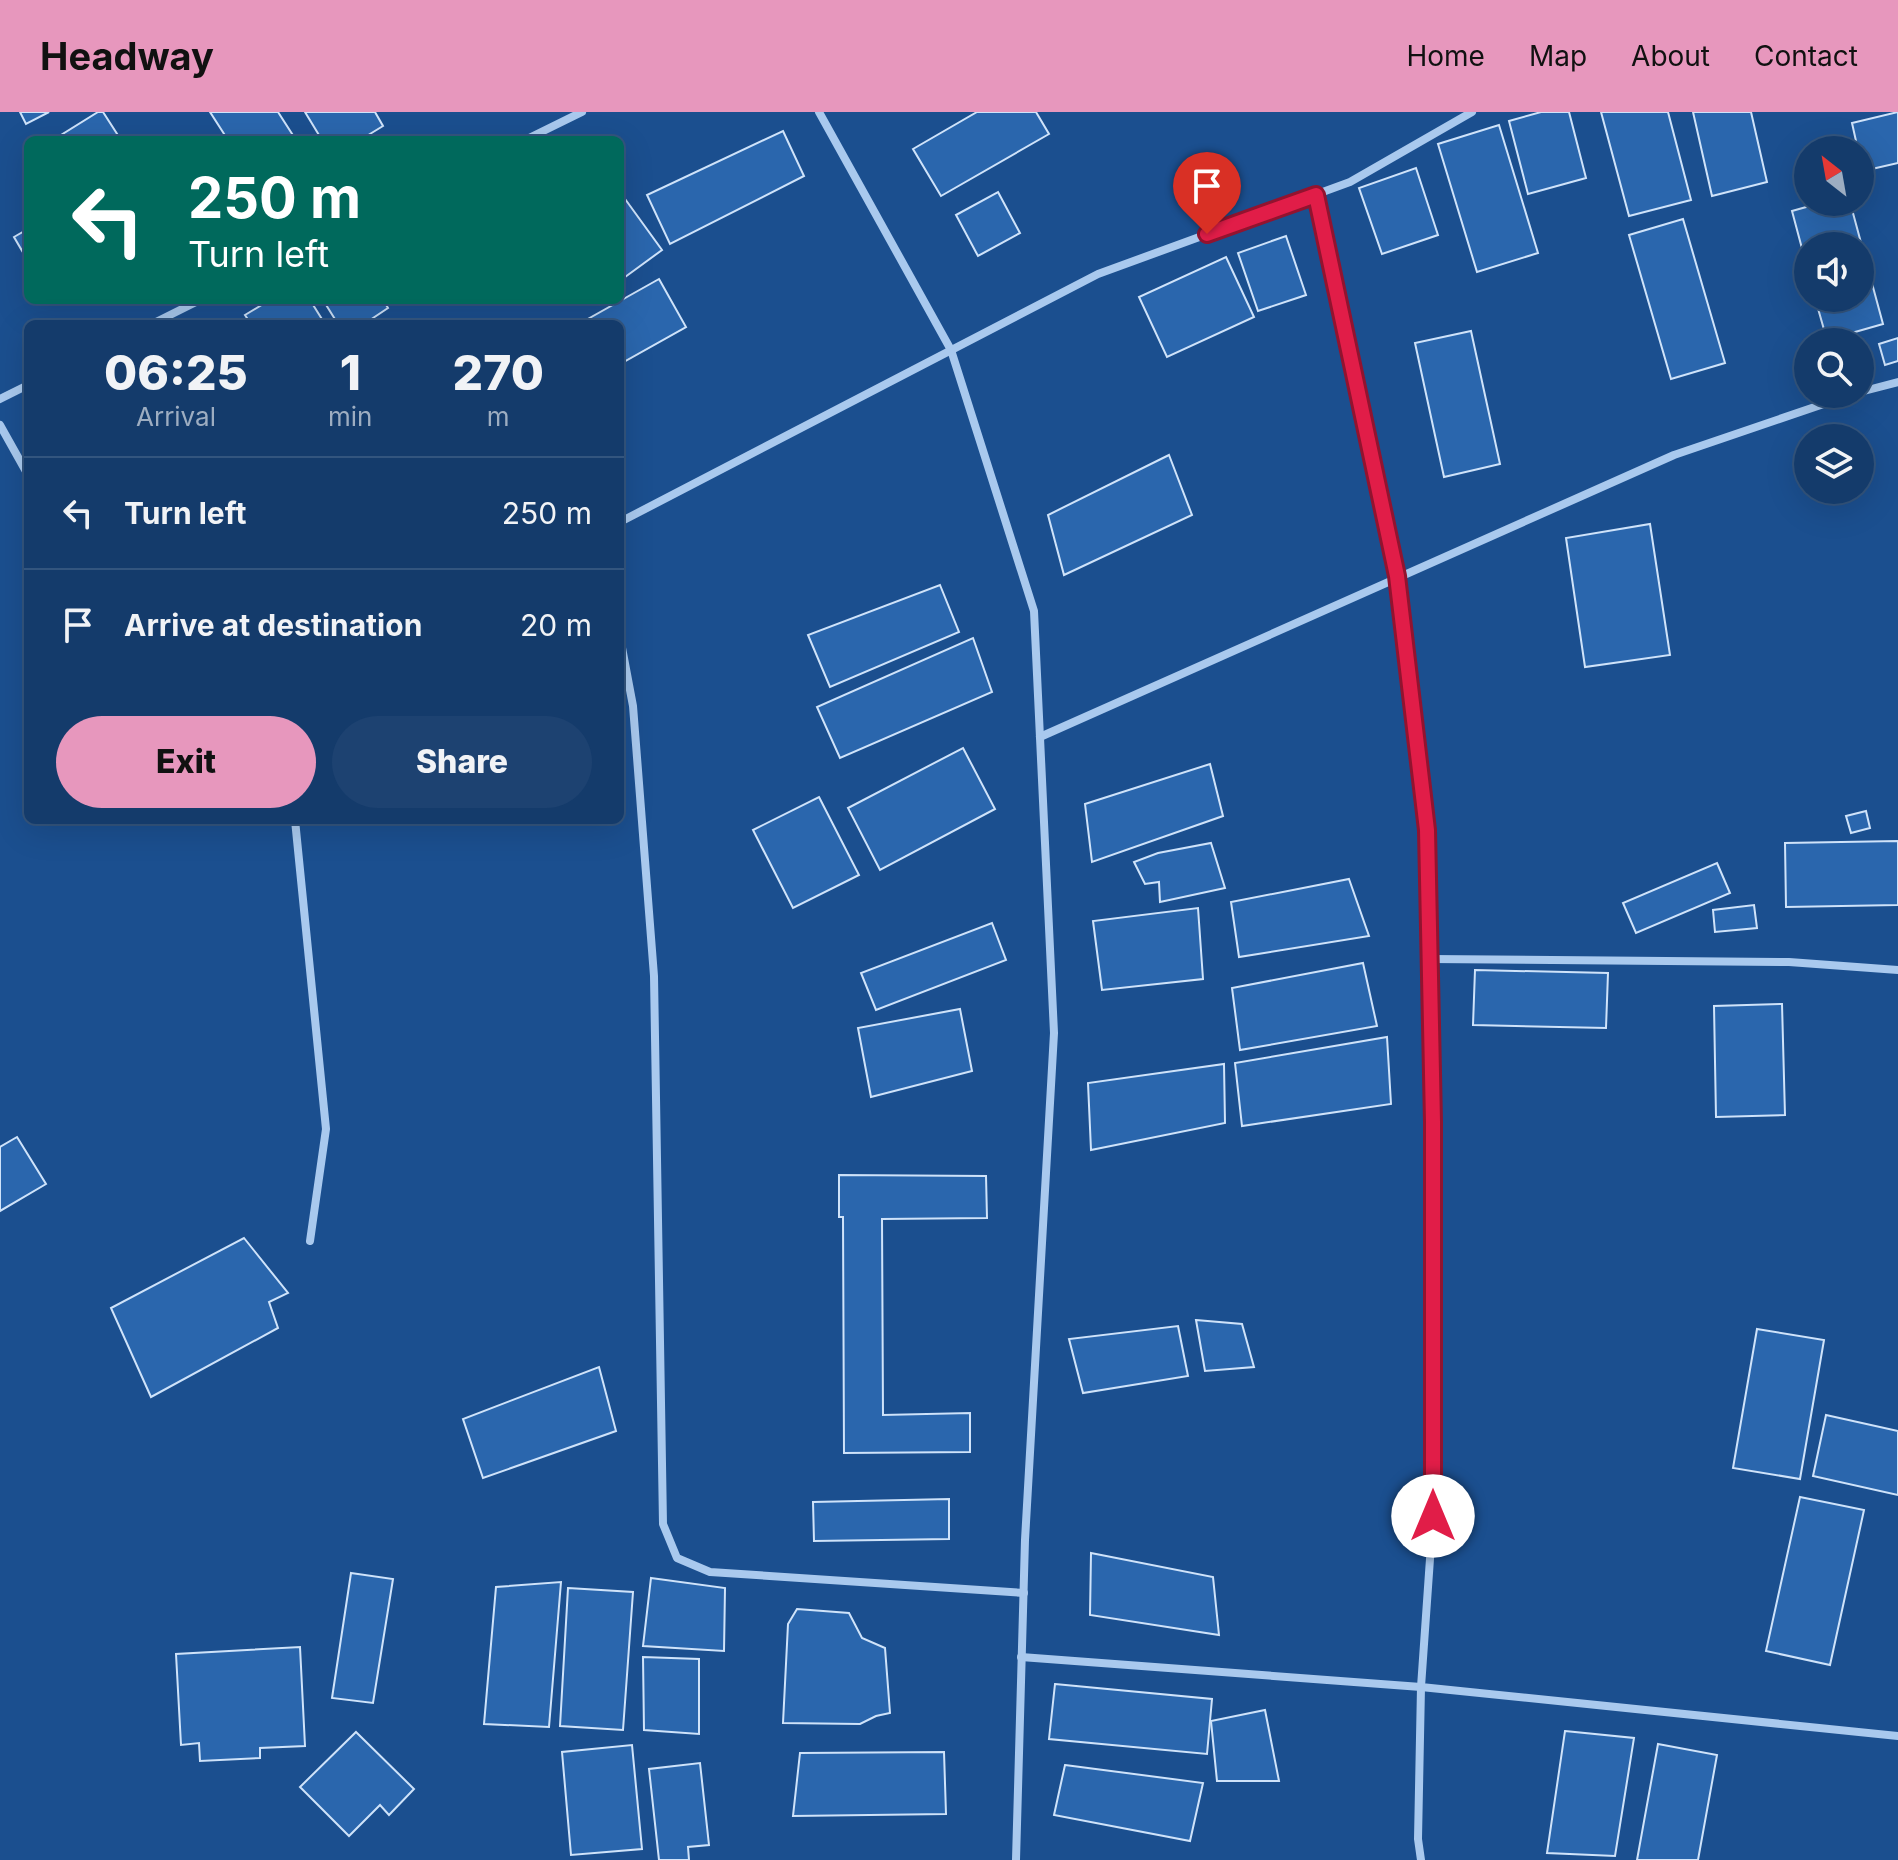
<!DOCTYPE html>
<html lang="en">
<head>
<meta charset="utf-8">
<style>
  :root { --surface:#143b6b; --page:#1d4271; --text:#f1f3f6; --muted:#9dadc1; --line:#33557e; --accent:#e797bd }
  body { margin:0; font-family:Inter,sans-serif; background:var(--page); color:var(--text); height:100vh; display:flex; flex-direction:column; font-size:30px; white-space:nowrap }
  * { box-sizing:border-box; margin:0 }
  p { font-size:26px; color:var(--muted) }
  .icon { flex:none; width:44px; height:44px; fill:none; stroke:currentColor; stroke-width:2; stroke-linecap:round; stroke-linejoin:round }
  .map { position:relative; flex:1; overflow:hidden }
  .panel { position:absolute; left:24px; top:208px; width:600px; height:504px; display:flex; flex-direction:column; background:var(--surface); border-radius:12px; box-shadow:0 8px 32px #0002,0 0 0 2px var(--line) }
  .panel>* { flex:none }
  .hud { position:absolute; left:24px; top:24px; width:600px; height:168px; border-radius:12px; box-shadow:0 8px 32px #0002,0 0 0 2px var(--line); background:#00695c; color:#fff; overflow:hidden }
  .needle { width:52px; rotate:329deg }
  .controls { position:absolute; left:1794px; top:24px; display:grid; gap:16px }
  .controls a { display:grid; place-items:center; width:80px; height:80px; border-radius:50%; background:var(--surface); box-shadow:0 8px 32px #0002,0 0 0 2px var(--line); font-size:40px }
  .pin { position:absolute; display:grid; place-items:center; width:68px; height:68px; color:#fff; margin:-82px -34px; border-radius:50% 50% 50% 0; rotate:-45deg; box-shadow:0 0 8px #0007 }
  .pin .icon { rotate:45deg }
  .me { position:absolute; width:88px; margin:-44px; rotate:0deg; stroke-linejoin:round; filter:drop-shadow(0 0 6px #0008) }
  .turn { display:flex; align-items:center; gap:28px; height:168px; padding:0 32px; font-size:36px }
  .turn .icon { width:104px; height:104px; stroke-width:2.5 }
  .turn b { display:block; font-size:56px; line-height:68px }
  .eta { display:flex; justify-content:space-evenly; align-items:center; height:136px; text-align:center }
  .eta b { font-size:48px; font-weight:800; line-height:56px }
  .button { display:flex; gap:16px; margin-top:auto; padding:16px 32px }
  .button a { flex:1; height:92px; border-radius:48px; background:var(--accent); color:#111; font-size:32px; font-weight:800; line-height:92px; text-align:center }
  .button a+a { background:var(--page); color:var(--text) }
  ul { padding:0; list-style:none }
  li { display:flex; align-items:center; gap:24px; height:112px; padding:0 32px; border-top:2px solid var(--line) }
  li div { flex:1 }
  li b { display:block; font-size:30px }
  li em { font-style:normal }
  header { display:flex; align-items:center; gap:48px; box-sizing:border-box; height:112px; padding:0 40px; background:var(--accent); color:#111 }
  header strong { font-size:38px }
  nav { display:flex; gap:44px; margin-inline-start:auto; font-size:28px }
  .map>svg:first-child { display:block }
  .building { fill:#2a66ad; stroke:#cfe3fa; stroke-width:2 }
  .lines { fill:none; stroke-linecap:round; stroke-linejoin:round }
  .minor { stroke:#a9c9ee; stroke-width:8 }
  .route-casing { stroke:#92132f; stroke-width:20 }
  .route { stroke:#e11d48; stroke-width:14 }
</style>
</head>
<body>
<header>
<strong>Headway</strong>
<nav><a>Home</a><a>Map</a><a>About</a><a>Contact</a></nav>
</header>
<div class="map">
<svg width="1898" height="1748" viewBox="0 0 1898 1748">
  <rect width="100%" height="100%" fill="#1b4f8f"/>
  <!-- building -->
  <g class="building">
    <polygon points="20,0 49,0 26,12"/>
    <polygon points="98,0 103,0 121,28 53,28"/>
    <polygon points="210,0 278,0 296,28 228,28"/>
    <polygon points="305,0 375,0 383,14 360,28 322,28"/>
    <polygon points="977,0 1036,0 1049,22 941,84 913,37"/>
    <polygon points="1541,0 1569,0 1586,66 1528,82 1509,9"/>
    <polygon points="1601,0 1668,0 1691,88 1629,104"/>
    <polygon points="1693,0 1751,0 1767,70 1712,84"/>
    <polygon points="1898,0 1898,51 1863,59 1860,38 1858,38 1852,11"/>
    <polygon points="1499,13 1538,141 1477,160 1438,32"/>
    <polygon points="783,19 804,64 670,132 647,83"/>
    <polygon points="1416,56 1438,123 1382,142 1359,76"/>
    <polygon points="620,80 662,138 621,168 620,167"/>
    <polygon points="998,80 1020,121 978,144 956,103"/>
    <polygon points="1824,90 1850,90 1883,212 1827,228 1815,186 1860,186 1860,134 1808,134 1808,159 1792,99"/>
    <polygon points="1683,107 1725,251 1671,267 1629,123"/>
    <polygon points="28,117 28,149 14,125"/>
    <polygon points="1286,124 1306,183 1258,199 1238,141"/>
    <polygon points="1226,145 1254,205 1167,245 1139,185"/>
    <polygon points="659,167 686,215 620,252 620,212 579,212"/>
    <polygon points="270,188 310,188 325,212 251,212 245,203"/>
    <polygon points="323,188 383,188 388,196 364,212 338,212"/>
    <polygon points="1471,219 1500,352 1444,365 1415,231"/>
    <polygon points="1898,226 1898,249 1885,253 1879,232"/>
    <polygon points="1169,343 1192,403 1064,463 1048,403"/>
    <polygon points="1650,412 1670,543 1585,555 1566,426"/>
    <polygon points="940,473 959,520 830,575 808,523"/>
    <polygon points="973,526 992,580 840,646 817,595"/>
    <polygon points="963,636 995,697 880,758 848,696"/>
    <polygon points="1210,652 1223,704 1092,750 1085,692"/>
    <polygon points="819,685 859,763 793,796 753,718"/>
    <polygon points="1866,699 1870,716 1851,721 1846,704"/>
    <polygon points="1898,729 1898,793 1786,795 1785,731"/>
    <polygon points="1211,731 1225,776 1160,790 1159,770 1145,772 1134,750 1158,741"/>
    <polygon points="1717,751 1730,781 1636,821 1623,791"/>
    <polygon points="1349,767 1369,824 1239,845 1231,790"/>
    <polygon points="1754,793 1757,816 1715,820 1713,798"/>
    <polygon points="1198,796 1203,867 1102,878 1093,809"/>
    <polygon points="992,811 1006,848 876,898 861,861"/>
    <polygon points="1363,851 1377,914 1240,938 1232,876"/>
    <polygon points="1475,858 1608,861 1606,916 1473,913"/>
    <polygon points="1782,892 1785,1003 1716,1005 1714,894"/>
    <polygon points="960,897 972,959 871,985 858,916"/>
    <polygon points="1387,925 1391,992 1242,1014 1235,951"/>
    <polygon points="1224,952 1225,1011 1091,1038 1088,971"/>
    <polygon points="17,1025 46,1072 0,1099 0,1035"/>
    <polygon points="839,1063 986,1064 987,1106 882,1107 883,1303 970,1301 970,1340 844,1341 843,1105 839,1105"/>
    <polygon points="244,1126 288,1181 269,1190 278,1216 151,1285 111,1196"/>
    <polygon points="1196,1208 1242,1212 1254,1255 1205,1259"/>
    <polygon points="1178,1214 1188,1264 1083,1281 1069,1227"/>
    <polygon points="1757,1217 1824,1228 1800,1367 1733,1356"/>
    <polygon points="599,1255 616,1319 483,1366 463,1307"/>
    <polygon points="1826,1303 1898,1319 1898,1383 1813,1364"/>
    <polygon points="1800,1385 1864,1398 1830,1553 1766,1539"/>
    <polygon points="949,1387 949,1427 814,1429 813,1390"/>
    <polygon points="1091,1441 1213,1465 1219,1523 1090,1503"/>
    <polygon points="351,1461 393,1467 373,1591 332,1586"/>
    <polygon points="651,1466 725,1476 724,1539 643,1534"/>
    <polygon points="561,1470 549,1615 484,1612 496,1475"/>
    <polygon points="568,1476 633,1480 623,1618 560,1614"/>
    <polygon points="797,1497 849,1501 862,1526 885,1536 890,1601 876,1604 860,1612 783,1611 788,1512"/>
    <polygon points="300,1535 305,1634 260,1636 260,1646 200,1649 199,1631 181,1633 176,1542"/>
    <polygon points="643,1545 699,1547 699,1622 644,1618"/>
    <polygon points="1055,1572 1212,1587 1207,1642 1049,1627"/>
    <polygon points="1265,1598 1279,1669 1217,1669 1211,1609"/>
    <polygon points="1565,1619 1634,1626 1615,1744 1547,1741"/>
    <polygon points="356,1620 414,1677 389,1703 380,1693 349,1724 300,1675"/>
    <polygon points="1658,1632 1717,1643 1698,1748 1637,1748"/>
    <polygon points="632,1633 642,1737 571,1743 562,1640"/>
    <polygon points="944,1640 946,1702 793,1704 800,1641"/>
    <polygon points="700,1651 709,1733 688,1735 689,1748 659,1748 649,1657"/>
    <polygon points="1065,1653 1203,1671 1190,1729 1054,1703"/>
  </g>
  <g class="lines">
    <!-- minor -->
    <g class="minor">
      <polyline points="819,0 951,238 1034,499 1054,921 1025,1428 1016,1748"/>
      <polyline points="525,28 582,0"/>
      <polyline points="1316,83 1397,464 1427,718 1433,1010 1433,1404 1421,1575 1898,1624"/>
      <polyline points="152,212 200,188"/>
      <polyline points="1860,280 1898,270"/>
      <polyline points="0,287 28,273"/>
      <polyline points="0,313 28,363"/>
      <polyline points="620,410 1098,162 1350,70 1472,0"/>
      <polyline points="620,525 633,594 654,864 663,1412 677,1446 710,1460 1024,1481"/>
      <polyline points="1040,625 1674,343 1853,282"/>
      <polyline points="295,708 326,1017 310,1129"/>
      <polyline points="1430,847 1789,850 1898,858"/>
      <polyline points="1021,1545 1421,1575 1418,1727 1421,1748"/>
    </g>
  </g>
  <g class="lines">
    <!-- route casing -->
    <g class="route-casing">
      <polyline id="route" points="1207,122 1316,83 1397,464 1427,718 1433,1010 1433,1404"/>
    </g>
    <!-- route -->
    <use href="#route" class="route"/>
  </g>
</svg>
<div class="controls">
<a><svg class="needle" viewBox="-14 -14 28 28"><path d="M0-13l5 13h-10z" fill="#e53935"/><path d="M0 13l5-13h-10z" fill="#9dadc1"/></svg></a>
<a><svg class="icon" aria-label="sound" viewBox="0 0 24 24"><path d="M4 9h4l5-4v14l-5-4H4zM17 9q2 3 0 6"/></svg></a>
<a><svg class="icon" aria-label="search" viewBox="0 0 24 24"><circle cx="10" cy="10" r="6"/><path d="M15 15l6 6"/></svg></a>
<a><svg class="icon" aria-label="layers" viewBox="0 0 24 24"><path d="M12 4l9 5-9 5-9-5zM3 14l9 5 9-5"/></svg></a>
</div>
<div class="pin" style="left:1207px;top:122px;background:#d93025"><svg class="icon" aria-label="arrive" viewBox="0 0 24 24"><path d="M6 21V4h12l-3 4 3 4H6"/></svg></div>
<svg class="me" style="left:1433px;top:1404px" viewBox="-20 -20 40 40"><circle r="19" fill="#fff"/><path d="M0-13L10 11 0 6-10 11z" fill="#e11d48"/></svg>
<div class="hud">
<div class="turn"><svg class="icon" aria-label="left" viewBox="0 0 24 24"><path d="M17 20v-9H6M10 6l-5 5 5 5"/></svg><div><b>250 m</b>Turn left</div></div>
</div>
<section class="panel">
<div class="eta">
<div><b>06:25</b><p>Arrival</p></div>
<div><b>1</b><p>min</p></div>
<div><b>270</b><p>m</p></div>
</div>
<ul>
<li><svg class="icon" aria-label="left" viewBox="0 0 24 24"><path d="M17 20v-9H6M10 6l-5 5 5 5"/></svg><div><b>Turn left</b></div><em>250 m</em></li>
<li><svg class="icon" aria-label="arrive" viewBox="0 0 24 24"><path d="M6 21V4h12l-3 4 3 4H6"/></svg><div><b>Arrive at destination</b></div><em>20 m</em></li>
</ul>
<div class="button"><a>Exit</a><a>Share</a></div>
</section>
</div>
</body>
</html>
